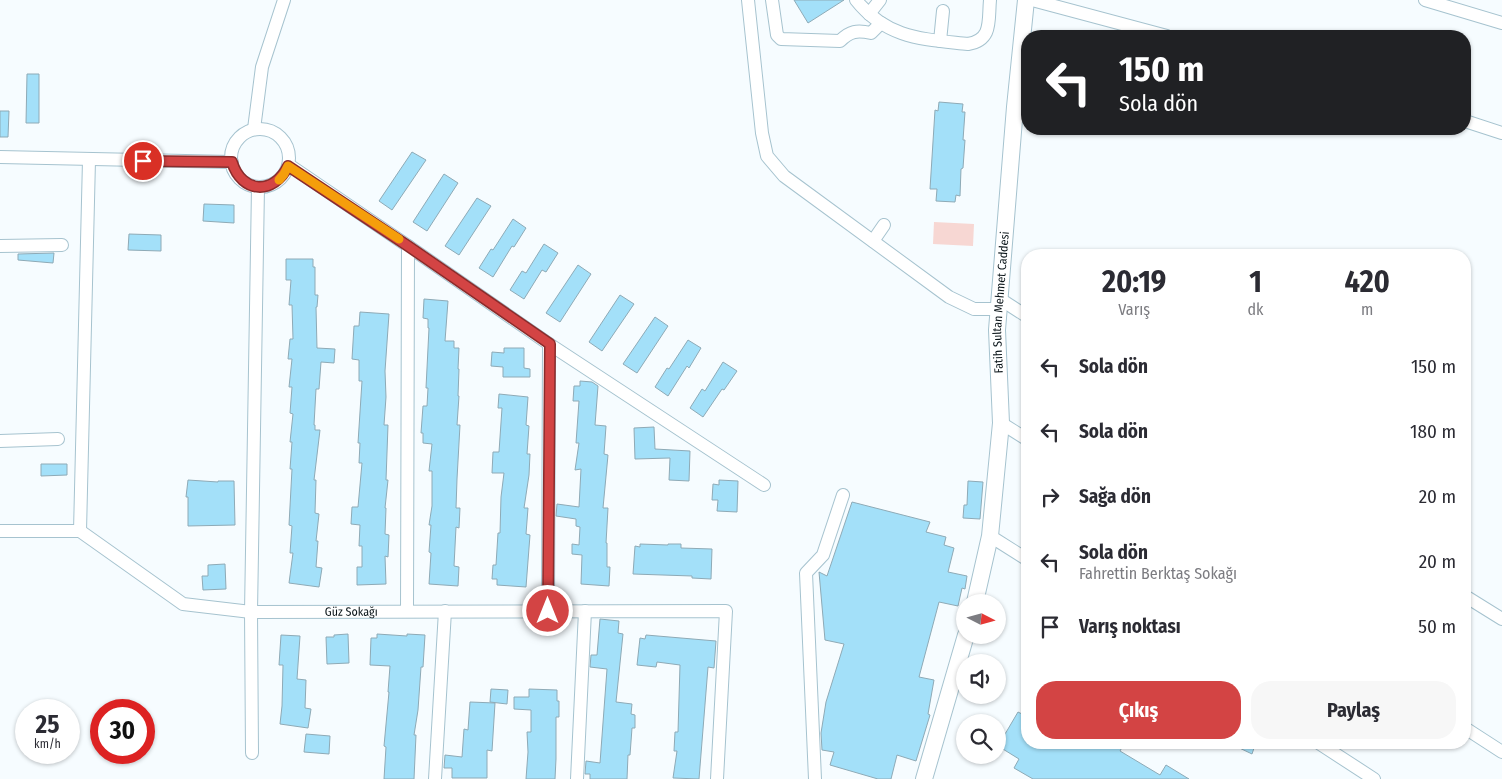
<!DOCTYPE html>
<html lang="tr">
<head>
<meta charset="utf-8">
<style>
  :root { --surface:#fff; --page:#f7f7f7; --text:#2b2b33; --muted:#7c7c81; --accent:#d34444 }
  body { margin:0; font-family:"Fira Sans Condensed",sans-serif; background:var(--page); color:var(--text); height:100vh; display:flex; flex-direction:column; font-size:19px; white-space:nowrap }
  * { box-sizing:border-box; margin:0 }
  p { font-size:16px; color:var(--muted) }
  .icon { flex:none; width:28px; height:28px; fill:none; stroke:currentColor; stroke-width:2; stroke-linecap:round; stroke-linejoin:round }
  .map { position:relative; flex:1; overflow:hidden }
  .sheet { position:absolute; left:1021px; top:249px; width:450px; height:500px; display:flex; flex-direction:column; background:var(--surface); border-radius:20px; box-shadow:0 1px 4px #0004 }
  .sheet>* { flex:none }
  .banner { position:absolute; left:1021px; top:30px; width:450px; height:105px; border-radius:20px; box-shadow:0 1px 4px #0004; background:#202124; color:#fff; overflow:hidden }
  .needle { width:32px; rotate:96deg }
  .tools { position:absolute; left:956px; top:594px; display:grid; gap:10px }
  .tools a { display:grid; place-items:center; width:50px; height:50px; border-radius:50%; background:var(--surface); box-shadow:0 1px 4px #0004; font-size:25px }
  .speed { position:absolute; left:15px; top:699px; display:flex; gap:10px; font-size:25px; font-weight:700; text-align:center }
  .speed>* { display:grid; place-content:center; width:65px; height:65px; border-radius:50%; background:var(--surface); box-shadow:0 1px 4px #0004; line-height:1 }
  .speed small { font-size:12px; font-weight:400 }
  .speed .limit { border:8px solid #d22; background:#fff; color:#111 }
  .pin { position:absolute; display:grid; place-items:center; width:42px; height:42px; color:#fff; margin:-21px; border:2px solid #fff; border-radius:50%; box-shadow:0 1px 5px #0007 }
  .me { position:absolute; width:55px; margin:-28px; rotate:0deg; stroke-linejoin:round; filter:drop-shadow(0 0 4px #0008) }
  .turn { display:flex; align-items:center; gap:18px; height:105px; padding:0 15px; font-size:22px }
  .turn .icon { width:65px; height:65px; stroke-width:2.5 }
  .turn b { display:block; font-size:35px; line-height:42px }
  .eta { display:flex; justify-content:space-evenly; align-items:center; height:85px; text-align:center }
  .eta b { font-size:30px; font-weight:700; line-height:35px }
  .cta { display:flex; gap:10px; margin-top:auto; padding:10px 15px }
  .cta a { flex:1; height:58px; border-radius:20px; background:var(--accent); color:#fff; font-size:20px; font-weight:700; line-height:58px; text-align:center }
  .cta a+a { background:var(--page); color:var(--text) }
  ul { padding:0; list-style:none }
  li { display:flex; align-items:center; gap:15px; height:65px; padding:0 15px }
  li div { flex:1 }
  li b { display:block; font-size:19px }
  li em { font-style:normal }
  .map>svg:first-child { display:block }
  .green { fill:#f7d7d3 }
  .building { fill:#a3e0f9; stroke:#8eaab6 }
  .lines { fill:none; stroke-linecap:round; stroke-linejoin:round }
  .minor-casing { stroke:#a6c3cf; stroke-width:14 }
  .major-casing { stroke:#a6c3cf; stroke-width:18 }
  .minor { stroke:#fff; stroke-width:12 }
  .major { stroke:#fff; stroke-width:16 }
  .route-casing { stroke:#892c2c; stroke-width:12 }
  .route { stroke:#d34444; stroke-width:9 }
  .slow { stroke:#f59e0b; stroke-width:9 }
  .labels { text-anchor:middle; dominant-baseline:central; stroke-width:5; stroke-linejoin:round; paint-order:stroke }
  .street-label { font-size:12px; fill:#0a1418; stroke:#fff }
</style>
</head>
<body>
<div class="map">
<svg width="1502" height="779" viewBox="0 0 1502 779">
  <rect width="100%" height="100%" fill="#f6fcff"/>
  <!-- green -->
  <polygon class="green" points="934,222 974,224 973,246 933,244"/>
  <!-- building -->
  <g class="building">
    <polygon points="794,0 844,0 808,23"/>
    <polygon points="27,74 39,74 39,123 26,123"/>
    <polygon points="939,102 963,104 962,112 965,112 963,140 965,140 963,168 961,169 960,196 956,195 955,202 936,201 937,189 930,189 935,110 938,111"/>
    <polygon points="0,111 9,111 8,137 0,137"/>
    <polygon points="412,152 426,160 392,210 379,201"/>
    <polygon points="444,174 458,183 427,231 413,222"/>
    <polygon points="477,198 491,206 459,255 445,246"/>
    <polygon points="204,204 234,205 234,223 203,221"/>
    <polygon points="513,219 526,228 514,247 512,246 493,277 479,268 491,249 493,250"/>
    <polygon points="129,234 161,235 161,251 128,250"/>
    <polygon points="544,244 558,253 546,272 542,270 524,299 510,290 522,271 526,273"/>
    <polygon points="54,253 53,263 18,260 18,254"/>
    <polygon points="286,259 313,259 313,267 315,267 315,295 318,295 317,307 316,307 317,348 335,349 334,363 321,362 319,389 316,389 314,425 315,425 315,430 320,430 314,480 316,480 315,513 319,514 316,541 318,541 316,567 322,568 319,587 289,583 293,553 290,553 292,526 289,525 292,469 290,469 292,442 290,442 293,414 290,413 292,387 289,387 292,359 288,359 290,339 293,339 292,305 289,305 291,280 286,280"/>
    <polygon points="578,265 591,274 560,322 546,313"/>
    <polygon points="620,295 634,304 602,351 589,342"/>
    <polygon points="424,299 448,301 445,341 454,341 454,348 459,348 458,369 459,369 458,396 459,396 457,425 460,425 457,479 456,508 460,508 459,528 456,527 454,566 459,567 458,586 429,584 431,553 429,552 431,525 429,525 432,506 432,471 429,471 432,444 423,443 423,433 421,433 423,406 427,406 428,388 426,388 429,328 428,328 428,319 423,318"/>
    <polygon points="360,312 389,314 385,371 386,397 384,425 388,425 386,480 388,480 385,508 386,508 385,534 389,535 388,557 385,556 386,584 357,585 357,567 362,567 362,546 359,546 360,525 351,524 352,507 358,507 362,463 359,463 360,443 358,443 362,381 359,381 359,360 352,359 354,326 359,326"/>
    <polygon points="655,317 668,326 637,373 623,364"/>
    <polygon points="688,340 701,348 689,368 687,366 668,396 655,387 667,368 669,369"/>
    <polygon points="504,348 524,348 524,368 530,369 530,377 503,377 503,367 491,366 492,352 504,353"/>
    <polygon points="723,362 737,371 724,390 722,389 703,417 690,408 702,389 705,391"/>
    <polygon points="580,381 592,382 598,386 595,425 606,426 604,454 608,455 603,508 608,508 606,543 607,543 607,567 610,567 609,586 581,584 582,555 572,554 572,544 579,545 580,527 576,526 576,519 556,516 557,504 579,507 581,469 575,470 579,443 576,443 579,401 573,401 574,386 580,386"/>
    <polygon points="499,394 528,397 526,425 529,426 527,454 530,454 529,475 524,508 528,508 526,534 530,535 526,587 497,585 497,579 492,579 493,565 496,565 498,533 500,533 501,497 504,473 492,473 493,452 499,452 502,408 498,408"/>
    <polygon points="654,427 655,449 690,451 689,481 669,480 670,458 635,459 634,428"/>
    <polygon points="41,464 67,464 67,475 41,476"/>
    <polygon points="188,480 218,482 218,481 234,481 235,525 188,526 188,497 186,497"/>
    <polygon points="719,480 738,481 737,512 717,511 718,500 712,500 713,484 719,485"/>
    <polygon points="968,481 983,482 980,519 963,518 964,505 967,505"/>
    <polygon points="852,502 930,522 926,532 946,537 944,545 954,548 948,572 967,576 965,589 962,588 958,606 939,602 919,677 934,680 928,714 930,715 916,761 897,755 891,779 878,779 830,765 834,752 822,750 821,733 826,702 844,644 825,640 819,572 827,576"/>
    <polygon points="640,544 668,545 668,544 681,544 681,548 712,549 711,579 692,578 692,576 633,574 635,546 640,547"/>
    <polygon points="225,564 226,589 203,590 202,576 208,576 208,565"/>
    <polygon points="600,619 619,621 618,633 623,634 616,702 632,704 631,714 635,715 635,728 632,728 630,755 628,755 627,779 590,779 590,774 585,774 586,761 600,763 607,669 590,667 591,655 597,655"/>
    <polygon points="348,634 349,663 327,664 326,637 334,637 334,635"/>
    <polygon points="377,634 407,636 407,634 425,635 423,667 421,667 418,710 414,735 416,735 414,779 384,779 386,747 384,746 389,692 388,692 390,666 370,665 371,638 377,638"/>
    <polygon points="281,635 300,636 297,679 306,680 305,708 311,709 308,728 280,724 282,706 283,665 279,665"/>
    <polygon points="646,635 716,641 714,668 708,667 699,779 673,778 677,751 674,751 675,732 678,732 680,665 657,662 656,667 637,665 640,638 645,639"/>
    <polygon points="491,689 508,690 507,704 490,702"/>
    <polygon points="529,689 557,690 557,701 559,701 559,717 556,717 556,759 555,779 526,779 528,752 527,732 531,732 531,710 514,709 514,697 529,697"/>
    <polygon points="470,702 495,703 492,751 487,750 487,778 452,778 452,768 444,768 445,755 462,757 464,729 468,730"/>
    <polygon points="1018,712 1028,717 1028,742 1125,742 1120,751 1160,775 1166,765 1189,779 1033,779 1014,768 1019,759 998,746"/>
    <polygon points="306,734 330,736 329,754 304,752"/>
    <polygon points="1227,742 1256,742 1252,754"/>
  </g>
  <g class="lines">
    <!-- minor casing -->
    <g class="minor-casing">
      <g id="minor">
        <polyline points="748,0 762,133 767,156 784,176 949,297 974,309 999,309"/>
        <path d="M772,0L777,35L781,39L840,41C850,31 857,30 871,33L881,23"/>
        <path d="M856,0C887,39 923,39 968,44C993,40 988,20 990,0"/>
        <polyline points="1032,0 1167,36"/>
        <polyline points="1425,0 1502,23"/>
        <polyline points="869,14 880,0"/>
        <polyline points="940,41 943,11"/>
        <polyline points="1465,121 1502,133"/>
        <polyline points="254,129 262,67 284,0"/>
        <circle cx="260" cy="158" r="29"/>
        <polyline points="0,157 232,162"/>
        <polyline points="289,165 408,246 549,344 764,485"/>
        <polyline points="873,241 884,225"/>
        <polyline points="0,246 62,245"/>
        <polyline points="1000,299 1028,317"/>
        <polyline points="1001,423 1028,440"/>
        <polyline points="0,441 58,439"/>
        <path id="s1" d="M0,531H80L183,604L251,612L726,611L717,779"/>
        <polyline points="80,531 89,160"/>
        <polyline points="990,536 1028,560"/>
        <polyline points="1465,596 1502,619"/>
        <polyline points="407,611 408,246"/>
        <polyline points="548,611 549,344"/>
        <polyline points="1465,728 1502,752"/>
        <polyline points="1317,742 1374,779"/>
        <polyline points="252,753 251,612 258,187"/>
        <polyline points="435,779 445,611"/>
        <polyline points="577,779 585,611"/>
        <polyline points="815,779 806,573 823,555 843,495"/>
      </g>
    </g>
    <!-- major casing -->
    <g class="major-casing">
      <g id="major">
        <path id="s2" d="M975,602L990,536L1001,423L997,330L1015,107L1026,0"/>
        <polyline points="924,779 966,635"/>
      </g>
    </g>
    <!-- minor -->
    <use href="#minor" class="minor"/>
    <!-- major -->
    <use href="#major" class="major"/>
  </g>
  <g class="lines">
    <!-- route casing -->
    <g class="route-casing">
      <path id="route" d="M143,161L232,162C242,194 274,195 288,166L408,246L550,344L548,611"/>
    </g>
    <!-- route -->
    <use href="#route" class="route"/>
    <!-- slow -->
    <polyline class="slow" points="279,180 284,174 288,166 399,239"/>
  </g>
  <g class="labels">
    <!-- street labels -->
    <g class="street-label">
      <text stroke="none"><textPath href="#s2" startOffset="302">Fatih Sultan Mehmet Caddesi</textPath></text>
      <text stroke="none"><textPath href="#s1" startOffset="375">Güz Sokağı</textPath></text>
    </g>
  </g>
</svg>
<div class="tools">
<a><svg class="needle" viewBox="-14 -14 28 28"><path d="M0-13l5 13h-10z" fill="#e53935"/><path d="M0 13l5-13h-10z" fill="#7c7c81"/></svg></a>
<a><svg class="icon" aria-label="sound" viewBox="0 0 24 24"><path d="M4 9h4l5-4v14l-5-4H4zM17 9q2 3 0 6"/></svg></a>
<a><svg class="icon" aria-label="search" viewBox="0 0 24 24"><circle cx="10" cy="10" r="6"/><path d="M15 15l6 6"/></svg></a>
</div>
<div class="speed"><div>25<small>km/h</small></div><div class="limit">30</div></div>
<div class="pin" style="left:143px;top:161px;background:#d93025"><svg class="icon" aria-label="arrive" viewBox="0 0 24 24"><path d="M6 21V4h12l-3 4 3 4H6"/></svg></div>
<svg class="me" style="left:548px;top:611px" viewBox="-20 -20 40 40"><circle r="17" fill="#d34444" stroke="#fff" stroke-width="3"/><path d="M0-11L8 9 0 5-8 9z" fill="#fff"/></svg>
<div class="banner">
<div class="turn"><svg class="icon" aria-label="left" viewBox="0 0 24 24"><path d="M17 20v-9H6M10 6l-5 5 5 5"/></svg><div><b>150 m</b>Sola dön</div></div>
</div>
<section class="sheet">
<div class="eta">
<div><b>20:19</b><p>Varış</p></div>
<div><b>1</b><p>dk</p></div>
<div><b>420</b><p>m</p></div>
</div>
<ul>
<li><svg class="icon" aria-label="left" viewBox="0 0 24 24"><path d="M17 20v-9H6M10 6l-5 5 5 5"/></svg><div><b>Sola dön</b></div><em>150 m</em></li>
<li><svg class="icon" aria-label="left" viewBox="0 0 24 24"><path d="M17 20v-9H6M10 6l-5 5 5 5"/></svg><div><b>Sola dön</b></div><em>180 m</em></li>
<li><svg class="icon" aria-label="right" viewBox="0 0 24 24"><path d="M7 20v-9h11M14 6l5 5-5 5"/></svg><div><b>Sağa dön</b></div><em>20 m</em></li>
<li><svg class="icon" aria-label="left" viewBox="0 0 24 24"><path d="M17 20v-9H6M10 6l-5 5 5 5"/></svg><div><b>Sola dön</b><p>Fahrettin Berktaş Sokağı</p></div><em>20 m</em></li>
<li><svg class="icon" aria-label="arrive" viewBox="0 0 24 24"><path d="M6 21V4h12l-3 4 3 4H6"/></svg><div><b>Varış noktası</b></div><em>50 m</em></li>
</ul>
<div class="cta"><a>Çıkış</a><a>Paylaş</a></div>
</section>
</div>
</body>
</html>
